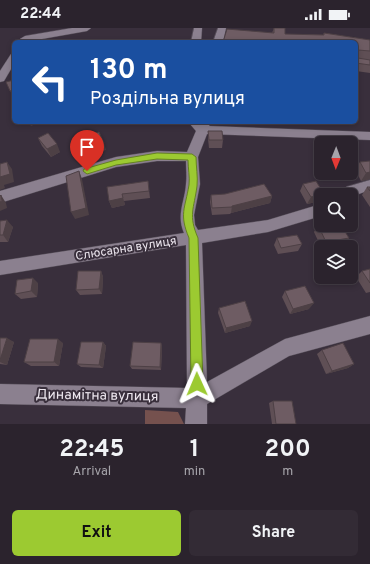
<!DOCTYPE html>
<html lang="en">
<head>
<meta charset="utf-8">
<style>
  :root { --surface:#2b232d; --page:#332b35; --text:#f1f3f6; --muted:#a6a4aa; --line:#474049; --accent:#9cca31 }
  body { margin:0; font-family:Overpass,sans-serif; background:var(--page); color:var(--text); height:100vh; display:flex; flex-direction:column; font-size:15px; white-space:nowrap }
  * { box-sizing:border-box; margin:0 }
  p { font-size:13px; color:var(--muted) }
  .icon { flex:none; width:22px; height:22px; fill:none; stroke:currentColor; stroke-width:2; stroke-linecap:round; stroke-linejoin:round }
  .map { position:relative; height:396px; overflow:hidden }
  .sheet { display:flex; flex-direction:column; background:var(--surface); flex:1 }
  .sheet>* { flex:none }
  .guide { position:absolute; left:12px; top:12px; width:346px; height:84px; border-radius:6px; box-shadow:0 2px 6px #0003,0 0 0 1px var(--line); background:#1a4fa0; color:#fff; overflow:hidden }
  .needle { width:26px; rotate:181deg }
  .fabs { position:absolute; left:314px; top:108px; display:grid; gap:8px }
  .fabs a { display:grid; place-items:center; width:44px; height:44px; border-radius:6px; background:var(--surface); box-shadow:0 2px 6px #0003,0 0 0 1px var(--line); font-size:20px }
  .pin { position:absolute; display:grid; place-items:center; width:34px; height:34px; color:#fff; margin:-41px -17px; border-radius:50% 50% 50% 0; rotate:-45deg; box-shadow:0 0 4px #0007 }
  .pin .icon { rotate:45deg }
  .me { position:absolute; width:44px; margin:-22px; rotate:359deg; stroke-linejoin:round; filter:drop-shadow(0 0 3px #0008) }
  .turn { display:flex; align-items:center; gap:14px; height:84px; padding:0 12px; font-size:18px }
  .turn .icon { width:52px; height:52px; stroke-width:2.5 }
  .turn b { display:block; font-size:28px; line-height:34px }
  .eta { display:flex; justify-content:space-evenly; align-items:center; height:68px; text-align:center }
  .eta b { font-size:24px; font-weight:700; line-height:28px }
  .action { display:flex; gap:8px; margin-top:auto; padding:8px 12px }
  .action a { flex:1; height:46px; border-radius:6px; background:var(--accent); color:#111; font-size:16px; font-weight:700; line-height:46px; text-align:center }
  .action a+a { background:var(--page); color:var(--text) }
  .status { display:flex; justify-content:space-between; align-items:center; height:28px; padding:0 20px; background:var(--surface); direction:ltr }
  .status svg { height:11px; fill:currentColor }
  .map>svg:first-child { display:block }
  .green { fill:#75514e }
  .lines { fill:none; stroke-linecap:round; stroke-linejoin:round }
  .minor-casing { stroke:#554d58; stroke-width:1 }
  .minor { fill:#8b808f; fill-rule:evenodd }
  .wall { fill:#5f4f55 }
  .shaded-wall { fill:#4d4045 }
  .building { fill:#6e5c63; stroke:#4d4045 }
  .route { fill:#9cca31; stroke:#658320 }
  .labels { text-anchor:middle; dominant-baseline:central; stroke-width:4; stroke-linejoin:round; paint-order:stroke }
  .street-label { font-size:12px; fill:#ede7ef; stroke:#392f3c }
  .near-street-label { font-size:14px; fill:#ede7ef; stroke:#392f3c }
</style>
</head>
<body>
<div class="status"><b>22:44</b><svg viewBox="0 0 49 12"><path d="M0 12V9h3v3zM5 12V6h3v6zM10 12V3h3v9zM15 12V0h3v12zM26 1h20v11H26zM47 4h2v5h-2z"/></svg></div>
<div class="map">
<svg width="370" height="396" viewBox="0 0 370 396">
  <rect width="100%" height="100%" fill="#392f3c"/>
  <!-- green -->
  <polygon class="green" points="145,382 178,384 184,396 145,396"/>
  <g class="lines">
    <!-- minor casing -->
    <g class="minor-casing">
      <g id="minor">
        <polygon points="72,0 91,0 87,3 25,14 20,11 25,8"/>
        <polygon points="194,0 202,0 201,14 191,14"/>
        <polygon points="218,0 226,0 223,14 213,14"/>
        <polygon points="14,25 14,36 4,53 0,54 0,43 11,26"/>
        <path d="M191,94H211L209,98L370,104V112L207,106L198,129L200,156L194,187L195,197L198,202L268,192L321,176V188L268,204L202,215L207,354L285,311L370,288V306L289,328L207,376V396H185L186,380L0,376V356L187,360L186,217L0,247V233L184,205C176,187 185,173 186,156C187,148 186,141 186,133H157L116,139L0,175V163L116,129L157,123L187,124L196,103L190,96Z"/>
        <polygon points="370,152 370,162 356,167 351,171 351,167 341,167 346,159"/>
      </g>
    </g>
    <!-- minor -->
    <use href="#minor" class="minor"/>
  </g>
  <!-- wall -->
  <g class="wall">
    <polygon points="274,0 285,0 285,6 323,7 324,5 370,12 370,45 356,43 356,14 272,5"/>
    <polygon points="208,103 223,112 222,120 209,120 208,111"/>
    <polygon points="38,110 60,124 51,129 42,118"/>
    <polygon points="370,133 370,151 361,153 355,141 360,134"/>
    <polygon points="148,153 150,170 124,173 125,177 112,180 109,173"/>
    <polygon points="303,156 321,167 321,172 320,173 307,176 300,163"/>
    <polygon points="367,159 370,159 370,179 362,167"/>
    <polygon points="211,167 272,168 270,175 231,185 230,186 212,187 210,174"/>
    <polygon points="0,193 13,199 8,214 0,214"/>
    <polygon points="318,197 349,210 344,217 332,219 321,219 314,204"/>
    <polygon points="277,210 302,216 298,223 278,226 274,217"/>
    <polygon points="370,241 370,264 366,265 356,249 362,243"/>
    <polygon points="101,243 103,249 102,266 80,267 76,262"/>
    <polygon points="38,255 37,269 21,271 15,266"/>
    <polygon points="285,263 309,281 290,286 282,269"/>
    <polygon points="219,280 250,298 225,305 218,285"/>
    <polygon points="0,310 14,314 7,337 0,336"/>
    <polygon points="103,314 106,318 103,340 81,339 77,336"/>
    <polygon points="63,315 59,338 31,338 24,334"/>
    <polygon points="161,315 162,319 161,342 132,341 130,338"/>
    <polygon points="322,322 354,336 348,340 326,346 317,326"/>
    <polygon points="273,373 296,396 272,396 269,375"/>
  </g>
  <!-- shaded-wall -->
  <g class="shaded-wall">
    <polygon points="14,62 14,70 10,63"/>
    <polygon points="29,94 40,94 31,98"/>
    <polygon points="104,115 106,122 83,129 81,121"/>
    <polygon points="57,116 60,124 51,129 47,121"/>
    <polygon points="7,134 12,141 14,154 4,157 5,160 0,162 0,149"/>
    <polygon points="79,143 82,151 89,187 75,191 71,184"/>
    <polygon points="370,144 370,151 361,153 366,145"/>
    <polygon points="122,166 125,177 112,180 109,173"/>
    <polygon points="324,166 324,167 321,167 321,172 320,173 307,176 311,169"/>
    <polygon points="1,167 6,175 7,180 0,183 0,174"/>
    <polygon points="272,168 270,175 231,185 232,178"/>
    <polygon points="7,192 13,199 8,214 3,207"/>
    <polygon points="101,243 103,249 102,266 99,261"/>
    <polygon points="33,250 38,255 37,269 31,263"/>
    <polygon points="314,275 309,281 290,286 293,281"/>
    <polygon points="252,293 250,298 225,305 226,300"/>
    <polygon points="7,310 14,314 7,337 0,334 0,332"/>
    <polygon points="58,311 63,315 59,338 54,334"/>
    <polygon points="103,314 106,318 103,340 99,337"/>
    <polygon points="161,315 162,319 161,342 160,339"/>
    <polygon points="354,336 348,340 326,346 332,343"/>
  </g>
  <!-- building -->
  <g class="building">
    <polygon points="274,0 285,0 285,6 324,7 324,5 370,12 370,23 358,22 358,30 370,32 370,37 356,35 356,14 223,14 227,1 274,5"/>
    <polygon points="14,52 14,62 10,63 6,54"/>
    <polygon points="208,103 222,103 223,112 209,112"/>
    <polygon points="99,104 104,115 81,121 76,111"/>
    <polygon points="48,105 57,116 47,121 38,110"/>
    <polygon points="370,133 370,144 366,145 360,134"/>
    <polygon points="7,134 10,146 0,149 0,136"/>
    <polygon points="79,143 86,180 71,184 66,148"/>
    <polygon points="148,153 149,163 122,166 123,170 109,173 107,159"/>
    <polygon points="316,153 324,166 311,169 303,156"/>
    <polygon points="264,156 272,168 232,178 232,179 212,180 211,167 225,166"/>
    <polygon points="367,159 370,159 370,163"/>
    <polygon points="1,167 2,173 0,174 0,168"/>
    <polygon points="7,192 3,207 0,207 0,193"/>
    <polygon points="321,196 321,197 341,197 349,210 326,214 318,197"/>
    <polygon points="297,207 302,216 281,220 277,210"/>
    <polygon points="370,241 370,255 362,243"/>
    <polygon points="78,243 101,243 99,261 76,262"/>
    <polygon points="33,250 31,263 15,266 17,252"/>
    <polygon points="305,258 314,275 293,281 285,263"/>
    <polygon points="245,273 252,293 226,300 219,280"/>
    <polygon points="0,310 7,310 0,332"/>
    <polygon points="30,311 58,311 54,334 24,334"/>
    <polygon points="81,314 103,314 99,337 77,336"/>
    <polygon points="133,314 161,315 160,339 130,338"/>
    <polygon points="343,315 354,336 332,343 322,322"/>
    <polygon points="273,373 292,373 296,396 276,396"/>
  </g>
  <!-- route -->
  <path class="route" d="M157,125L192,126L196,129C196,138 198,149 197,158C194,181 188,187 198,210L203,356L201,360L197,362L192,360L191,356L189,210C179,186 185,181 189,157C190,149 188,140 188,132L157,131L116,137L87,146L83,143L84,141L116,132Z"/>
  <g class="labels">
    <!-- street labels -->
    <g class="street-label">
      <text transform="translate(126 221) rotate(-9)">Слюсарна вулиця</text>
    </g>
    <!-- near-street labels -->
    <g class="near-street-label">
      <text transform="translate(97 368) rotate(1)">Динамітна вулиця</text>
    </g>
  </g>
</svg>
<div class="fabs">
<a><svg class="needle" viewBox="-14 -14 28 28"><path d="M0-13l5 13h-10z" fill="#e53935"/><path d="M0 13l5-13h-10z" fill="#a6a4aa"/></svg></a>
<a><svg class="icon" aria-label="search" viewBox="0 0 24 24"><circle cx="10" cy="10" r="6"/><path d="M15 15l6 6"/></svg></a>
<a><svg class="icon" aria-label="layers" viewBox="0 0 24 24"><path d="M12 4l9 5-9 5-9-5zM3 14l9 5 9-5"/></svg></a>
</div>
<div class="pin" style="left:87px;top:143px;background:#d93025"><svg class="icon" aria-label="arrive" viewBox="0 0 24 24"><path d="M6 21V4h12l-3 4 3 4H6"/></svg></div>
<svg class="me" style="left:197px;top:356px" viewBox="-20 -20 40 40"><path d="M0-17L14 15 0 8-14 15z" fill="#9cca31" stroke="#fff" stroke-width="4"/></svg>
<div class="guide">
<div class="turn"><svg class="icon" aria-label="left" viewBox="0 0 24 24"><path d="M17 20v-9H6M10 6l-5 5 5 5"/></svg><div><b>130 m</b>Роздільна вулиця</div></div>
</div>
</div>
<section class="sheet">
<div class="eta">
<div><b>22:45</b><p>Arrival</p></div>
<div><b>1</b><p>min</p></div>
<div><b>200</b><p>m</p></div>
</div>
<div class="action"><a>Exit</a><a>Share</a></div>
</section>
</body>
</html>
